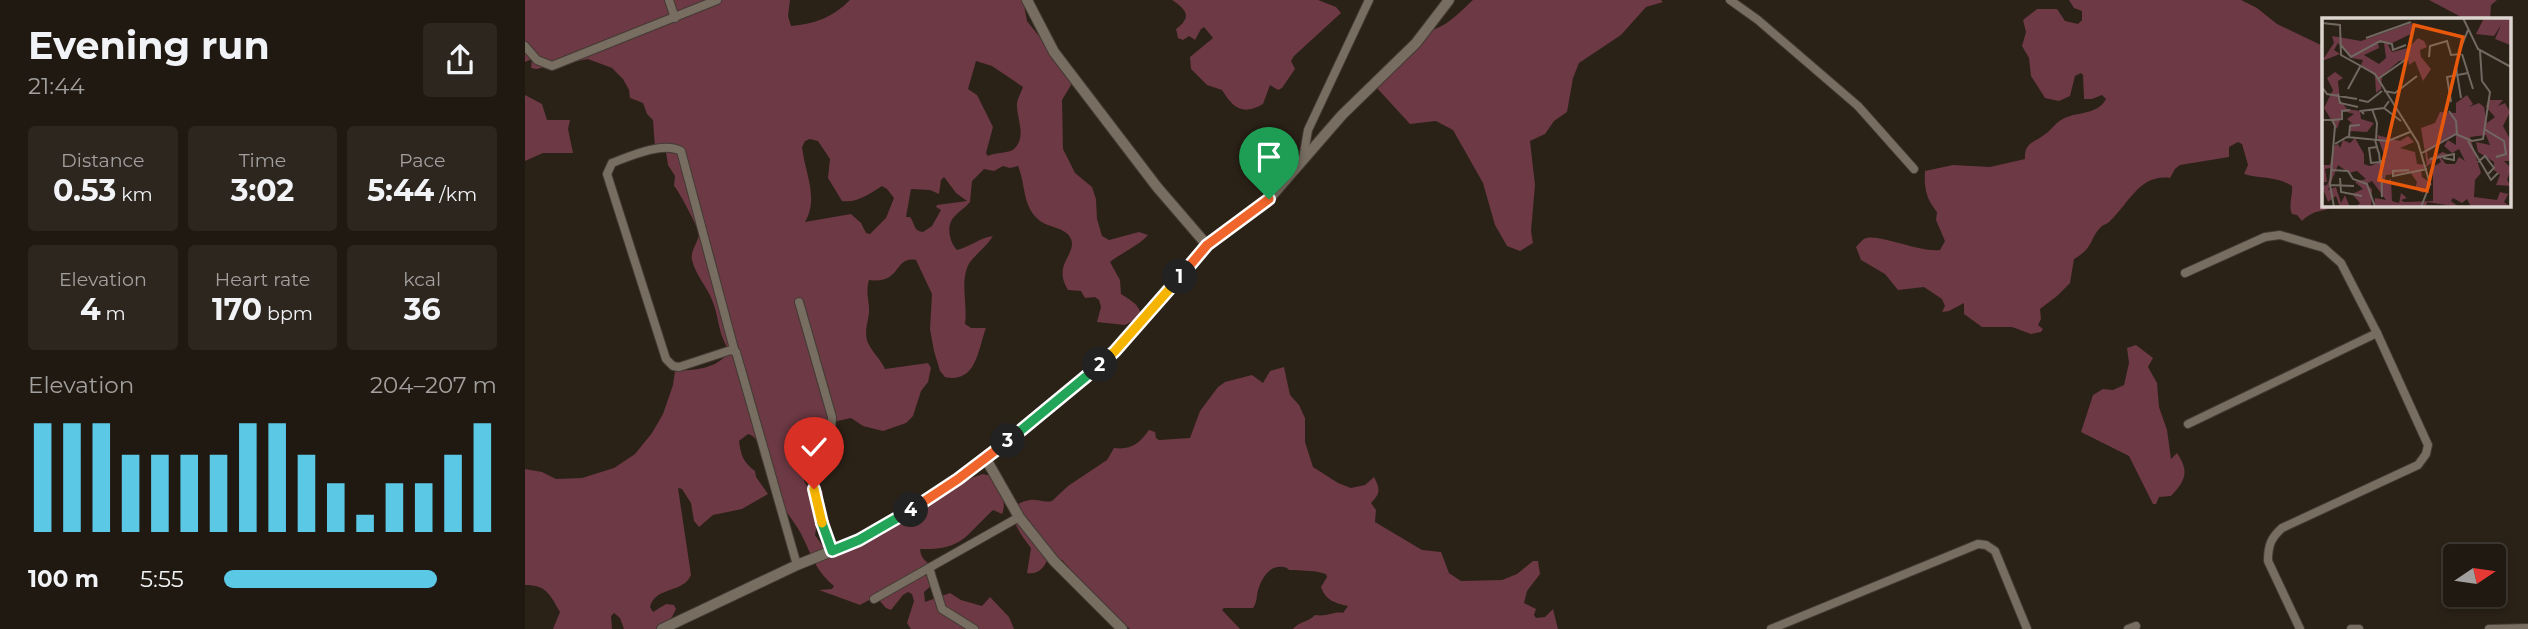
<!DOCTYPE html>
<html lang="en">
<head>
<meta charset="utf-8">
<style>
  :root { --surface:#201911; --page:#2d261f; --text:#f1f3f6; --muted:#a2a09f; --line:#3d3831; --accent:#5bc8e6 }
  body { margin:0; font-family:Montserrat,sans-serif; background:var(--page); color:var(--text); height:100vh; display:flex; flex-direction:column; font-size:26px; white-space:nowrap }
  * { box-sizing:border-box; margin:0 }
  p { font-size:23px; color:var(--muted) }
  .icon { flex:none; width:38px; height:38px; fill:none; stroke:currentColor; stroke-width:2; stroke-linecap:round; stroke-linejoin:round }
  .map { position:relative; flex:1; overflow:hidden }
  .sheet { display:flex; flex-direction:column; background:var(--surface); width:525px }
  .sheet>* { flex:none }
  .needle { width:46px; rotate:77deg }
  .buttons { position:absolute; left:1918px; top:544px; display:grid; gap:14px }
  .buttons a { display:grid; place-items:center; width:63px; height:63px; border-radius:7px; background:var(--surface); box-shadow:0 4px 10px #0003,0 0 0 2px var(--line); font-size:35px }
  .pin { position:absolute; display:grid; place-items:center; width:60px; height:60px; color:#fff; margin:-72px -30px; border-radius:50% 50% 50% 0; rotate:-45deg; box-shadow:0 0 7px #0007 }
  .pin .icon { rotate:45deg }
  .km { position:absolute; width:35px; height:35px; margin:-18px; border-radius:50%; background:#222; color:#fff; font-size:19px; line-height:35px; text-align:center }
  .round { display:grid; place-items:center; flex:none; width:74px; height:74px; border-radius:7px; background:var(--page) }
  .head { display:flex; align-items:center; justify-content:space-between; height:119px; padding:0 28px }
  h1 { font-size:38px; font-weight:700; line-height:52px }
  .metrics { display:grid; grid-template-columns:repeat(3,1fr); gap:10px; height:119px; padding:7px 28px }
  .metrics div { display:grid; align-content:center; border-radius:7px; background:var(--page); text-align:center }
  .metrics b { font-size:30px; font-weight:700 }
  .metrics small { font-size:19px; font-weight:400 }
  .metrics p { font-size:19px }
  .chart { height:196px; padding:14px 28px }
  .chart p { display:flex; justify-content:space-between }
  .chart svg { width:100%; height:126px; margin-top:7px; stroke:var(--accent); stroke-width:6 }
  ul { padding:0 28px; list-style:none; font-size:23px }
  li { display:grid; grid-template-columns:112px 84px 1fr; align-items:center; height:52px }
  li i { height:18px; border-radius:9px; background:var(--accent) }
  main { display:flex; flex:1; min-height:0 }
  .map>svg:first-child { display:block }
</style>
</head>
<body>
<main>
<section class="sheet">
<div class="head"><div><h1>Evening run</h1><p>21:44</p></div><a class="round"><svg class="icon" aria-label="share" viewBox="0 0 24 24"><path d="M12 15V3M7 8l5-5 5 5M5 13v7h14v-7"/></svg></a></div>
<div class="metrics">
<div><p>Distance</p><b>0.53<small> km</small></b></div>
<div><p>Time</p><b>3:02</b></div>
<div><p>Pace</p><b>5:44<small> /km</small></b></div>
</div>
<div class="metrics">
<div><p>Elevation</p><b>4<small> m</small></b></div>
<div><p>Heart rate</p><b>170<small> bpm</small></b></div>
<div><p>kcal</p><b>36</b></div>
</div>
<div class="chart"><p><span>Elevation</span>204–207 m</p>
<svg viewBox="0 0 160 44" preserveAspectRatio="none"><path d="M5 44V6M15 44V6M25 44V6M35 44V17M45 44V17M55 44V17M65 44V17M75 44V6M85 44V6M95 44V17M105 44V27M115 44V38M125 44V27M135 44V27M145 44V17M155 44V6"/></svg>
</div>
<ul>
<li><b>100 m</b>5:55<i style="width:78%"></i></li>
</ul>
</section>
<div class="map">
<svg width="2003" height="629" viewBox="0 0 2003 629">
  <rect width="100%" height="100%" fill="#2a2117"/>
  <!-- green -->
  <g fill="#6c3944" fill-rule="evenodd">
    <path d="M0,0H265L263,16L266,26C290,24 308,17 325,0H498L502,21L545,75L546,85L537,100L538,149L550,173L567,187L571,199L572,219L577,236L584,240L614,232L623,235C616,244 595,254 585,262L595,280L596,294C605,300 616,305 616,317L600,325L572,322L576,307L574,300L570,297L560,298L556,291L543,290C527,264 552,255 546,239C541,227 523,228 514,220C497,206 501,185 493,166L485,168L478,166L469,171L459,169L447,181L445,202C440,208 433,212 428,218C421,227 425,243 432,250C445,247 454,238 468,236C462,246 452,253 445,262C434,279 443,305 440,324L446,328H461C453,348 452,384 420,377L415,371L409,351L405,329L407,294L391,260C368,256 377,285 344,280C341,291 343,296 344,307C345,321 337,331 344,345C349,354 356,360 360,369L403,363L406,368L403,382L396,391L388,416L381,423L358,431L338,426L326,418L303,423L297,442L285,459L279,481L282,486L298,491L290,535L297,545L311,548L449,477L458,474L466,476C473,488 483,500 477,514L468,510C439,537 438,550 395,549C396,558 400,562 409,566L411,574L406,586L399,592L400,602L425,593L436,600L457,606L465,597L484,617L489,629H386L382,623L389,601L387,594L383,592L378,595L366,610L361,608L353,599H346L335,605L294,590L307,589L309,586C288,568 287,554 275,532C269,521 260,511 254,500C247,489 241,473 237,460C234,450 235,437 223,434L214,441C216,455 218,462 230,471L231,477L243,494L217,509L188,515L174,527L169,521L166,503L157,489L153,488L166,575C158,594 130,586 125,607L128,612L141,604L149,605L151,609L147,617L135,629H99L95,618L89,613L86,616L87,629H28L35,612C25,595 22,585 0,585V469L17,472L31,479L57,478L89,468L110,454L127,433L138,414L148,385L150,371C170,370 193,369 204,351C192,330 195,320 187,300C182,287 170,274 167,260C165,251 173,243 174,234C174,229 154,191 149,186L150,176L143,165L140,146L130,149L128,120L122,114L118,103L105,98L104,90L98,79L87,68L63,59L11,69L6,68L7,59L0,62ZM451,61L467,66L498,87C496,92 493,98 492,103C491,118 502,135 490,148C485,154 470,152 463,156L461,153L468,127L452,95L443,89ZM285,139L293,141L305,159L303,178L317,201C333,203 344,194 357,186L362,189L369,198L361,218L345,234L341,233L336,223L326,214L280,222C294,198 280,173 277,147L280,141ZM419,177L431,193L442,201L412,205L411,207L416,210L407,226L398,232C388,231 390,223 385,217H381L386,189L405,190L414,194L416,180Z"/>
    <path d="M647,0H793L811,7L816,13L769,56L766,61L770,69L757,88L753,90L745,85L738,104C718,116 708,108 697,90L682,85L666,69L665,57L688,38L679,27L676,29L670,40L664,36L658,40L653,38L651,29C667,17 662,10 647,0Z"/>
    <path d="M948,0H1136L1138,2L1121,7L1096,35L1054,63L1048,78L1042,112L1029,121L1020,134L1005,141L1010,185L1006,231L1008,243L995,251L982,246L970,225L958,183L928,130L911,121L885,124L851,87L883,52L893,33C921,29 928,18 948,0Z"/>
    <path d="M1544,0H1716L1732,8L1752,24L1798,46V205H1813C1798,213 1790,208 1777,221L1772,215L1767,214C1763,206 1768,195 1767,186C1752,176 1736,179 1719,174L1723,165L1717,144L1713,142L1704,147V157L1655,165L1650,169L1645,178C1615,174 1605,202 1586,220C1584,223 1580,224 1577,226C1564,238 1570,247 1549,259L1545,283L1532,296L1515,309L1516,319L1513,325L1518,329L1516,332L1506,334L1487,327H1457L1439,314V303L1424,311L1417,312L1420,306L1417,299L1399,287L1373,290L1360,274L1336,260L1331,247C1332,246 1337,240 1339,239C1351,232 1394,253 1415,250L1420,241L1411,220L1412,212C1401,199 1399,188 1400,171L1428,165L1465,167L1500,159C1499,143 1508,143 1519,135C1526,131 1529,124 1536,120C1550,111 1572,116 1581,99L1577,95L1567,99H1559L1558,75L1556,73L1550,76L1545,96L1534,101L1520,98L1506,76L1504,58L1497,46L1501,32L1498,20L1512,9H1532L1540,21L1553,24L1557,20V11L1549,8Z"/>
    <polygon points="1904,0 1972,0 1966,5 1965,19 1940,19"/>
    <polygon points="0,95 17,104 22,120 45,120 43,129 48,153 18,153 0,161"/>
    <path d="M1611,345L1628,358L1623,367L1632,383L1634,407L1642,430L1646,459L1652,453C1665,472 1660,481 1646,496L1634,497L1631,504H1628L1604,456L1556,432L1568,395L1578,389L1588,390L1599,385L1604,363L1602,348Z"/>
    <path d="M759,367L765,395L774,405L780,418V442L788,467L813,483L826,488L840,485L849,477C855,489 856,493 846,503L851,510L850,522L897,550L916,552L924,573L936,581L977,580L992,574L1008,561H1013L1015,574L1002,591L999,603L1011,609L1009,615L1011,618L1020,617L1028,609L1033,629H768C774,621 784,622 790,615C803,617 808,611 818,613L823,606C810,603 801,601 796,587L802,577L801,574C788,570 781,571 768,570C758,570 767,568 758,567C745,565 738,577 734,587C731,595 733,601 728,608H699L697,610L715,629H605L575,602L537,560L523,559C519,567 514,575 502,573L506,548C495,534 473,505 505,500C512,499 519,503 527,501L543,486L582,460L589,448C606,450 614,444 624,430L630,432L631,438L634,440L665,438L675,411L693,387L700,382L727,375L738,383L745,371Z"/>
  </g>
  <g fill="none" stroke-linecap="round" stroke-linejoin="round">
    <defs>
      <g id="minor">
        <polyline points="144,0 150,18"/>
        <polyline points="1205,0 1233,20 1333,106 1389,169"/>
        <polyline points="0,46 12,60 27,66 192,0"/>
        <polyline points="778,159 783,130 844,0"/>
        <path d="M1660,273L1740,237L1755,235L1799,248L1816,263L1852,333L1903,445L1901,454L1893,465L1757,528C1746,538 1743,545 1743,561L1775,629"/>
        <path d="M274,302L307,417C307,437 296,446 289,464C281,487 299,529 307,551"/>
        <path d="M209,349L156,151C139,141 105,156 87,163L82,174L141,359L148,366L154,367L206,350L211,352L272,565"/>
        <polyline points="1663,424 1852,333"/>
        <polyline points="404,568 417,609 449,629"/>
        <polyline points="349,599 494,517"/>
        <polyline points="1246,629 1453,544 1461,545 1470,551 1502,629"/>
        <polyline points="1603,629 1611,626"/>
        <polyline points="1826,629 1834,629"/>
        <polyline points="1964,629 2003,628"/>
      </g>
      <g id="tertiary">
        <polyline points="502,0 529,52 632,187 682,245"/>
        <polyline points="461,459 494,517 529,561 597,629"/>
        <polyline points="137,629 272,565 334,540 410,495 461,459 590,351 682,245 744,199 817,115 891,43 924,0"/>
      </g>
    </defs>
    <!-- minor casing -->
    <use href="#minor" stroke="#433b34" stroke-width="10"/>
    <!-- tertiary casing -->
    <use href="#tertiary" stroke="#433b34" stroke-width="12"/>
    <!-- minor -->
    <use href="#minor" stroke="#786d61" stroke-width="8"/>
    <!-- tertiary -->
    <use href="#tertiary" stroke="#786d61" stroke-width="10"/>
  </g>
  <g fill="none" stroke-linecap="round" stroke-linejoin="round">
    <defs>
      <polyline id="split-1" points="655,277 682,245 744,199"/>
      <polyline id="split-2" points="575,365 590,351 655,277"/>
      <polyline id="split-3" points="483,441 575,365"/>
      <polyline id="split-4" points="386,510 433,479 483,441"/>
      <polyline id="split-5" points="297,523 307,551 334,540 386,510"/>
      <polyline id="split-6" points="289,489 297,523"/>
    </defs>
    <!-- split-1 casing -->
    <use href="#split-1" stroke="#fff" stroke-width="14"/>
    <!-- split-2 casing -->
    <use href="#split-2" stroke="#fff" stroke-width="14"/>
    <!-- split-3 casing -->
    <use href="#split-3" stroke="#fff" stroke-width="14"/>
    <!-- split-4 casing -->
    <use href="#split-4" stroke="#fff" stroke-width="14"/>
    <!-- split-5 casing -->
    <use href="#split-5" stroke="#fff" stroke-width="14"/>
    <!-- split-6 casing -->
    <use href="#split-6" stroke="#fff" stroke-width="14"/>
    <!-- split-1 -->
    <use href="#split-1" stroke="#f0652b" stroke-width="9"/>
    <!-- split-2 -->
    <use href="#split-2" stroke="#f5b400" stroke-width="9"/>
    <!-- split-3 -->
    <use href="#split-3" stroke="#22a559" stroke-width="9"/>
    <!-- split-4 -->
    <use href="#split-4" stroke="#f0652b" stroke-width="9"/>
    <!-- split-5 -->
    <use href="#split-5" stroke="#22a559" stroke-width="9"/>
    <!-- split-6 -->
    <use href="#split-6" stroke="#f5b400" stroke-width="9"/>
  </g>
  <!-- overview -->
  <g transform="translate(1797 18)">
    <rect width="189" height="189" fill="#2a2117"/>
    <path d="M162,0H189L188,27L173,21L179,7L172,18L154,16ZM90,5L91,15L66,27L70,34L86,30L96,20L102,23L105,29L98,32L99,39L109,51L101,63L93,43L87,47L86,42L77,43L60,58L59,71L54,75L53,58L39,47L41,42L29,40L16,25L12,32L18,36L0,43L12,25L10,18L39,23ZM56,25H62L64,40L57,46L42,37L57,30ZM13,54L21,60L16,63L18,82L25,91L38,93L39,101L52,105L45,114L28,113V105L31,106L25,101L32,96L21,93L15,111L2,90L11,72L5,60ZM145,77L151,86L147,89L157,85L162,89L165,105L173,99L164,89L166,82H181L176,88L183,85L188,94L181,108L189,123V143H182L189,150L185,162L189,168L174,167L178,157L172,152V144L156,134L154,124L168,127L164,117L148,119L159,155L153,162L152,179L175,182L178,174L186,176L189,171L182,184L187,188L189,181V189H149L145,181L140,185L131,180L129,183L137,189L105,184L104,189H52L53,180L64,182L50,163L44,166L50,171L49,189H34L38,185L30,176L41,171L33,164L44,161L35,153L27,155L16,147L6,172L14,169L19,185L23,177L28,189H18L14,178L6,184L0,168L5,167L9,157L8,150L3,151L5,164H0V147H8L12,128L16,126L18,130L21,122L28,125L33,120L42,136V146L48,148L64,142L55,117L78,123L86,118L92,124L78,130L93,134L95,146L105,147L99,110L113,105L118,94L134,95V85ZM134,117V127L126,122L122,128L130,135L137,131L143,143L137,139L133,146H124L119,140L127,137L121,134L106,141L105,134ZM117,140L119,144L111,149V183L82,184L79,182L85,180L79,175L77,185L70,183L69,161L62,164L64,157L88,154L95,164L93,171L101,175L110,166L100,159L99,152Z" fill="#6c3944" fill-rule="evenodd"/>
    <path fill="none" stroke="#716961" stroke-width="2" d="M141,0L156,31L189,49M0,5L18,7L19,37L53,56L96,125L108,166L99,189M44,20L89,4M18,26L29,39L58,23L70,26L71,32L84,27M138,32L146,12M140,36L151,71M107,39L108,28L125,23L129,37L139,36M134,49L139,80M56,61L83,42M0,69L5,76L35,81M26,71L39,47M62,73L73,75L95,58M16,76L18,85L36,89M37,82L46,84L60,73M129,84L125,59L146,55M62,90L79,103M50,91L55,105L54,122M127,93L134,103L135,116M42,96L39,93L62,90L67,83M0,102H10L13,108L8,167L12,189M11,102L20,101V93L28,92M162,111L182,123L184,136L174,139M27,119L28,108L38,107M53,122L55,129L56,133L57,135L58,144L49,145L47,130L55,129M146,123L169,162L176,155M13,126L25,119L66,123L88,114M100,135L134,116L150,123L161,121L168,74L160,63L158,33M108,141L132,136V142L121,140M59,142L60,179M156,144L163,138L172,150L165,157M9,152L26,153L31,161L45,166L53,189M87,152L71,153V158L105,151M18,160L19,174L40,178M8,167L32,168"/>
    <path fill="#e8590c" fill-opacity="0.15" stroke="#e8590c" stroke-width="3.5" d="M92,7L141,19L105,173L57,162Z"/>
    <rect width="189" height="189" fill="none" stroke="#dcd5cf" stroke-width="3.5"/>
  </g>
</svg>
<div class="buttons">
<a><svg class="needle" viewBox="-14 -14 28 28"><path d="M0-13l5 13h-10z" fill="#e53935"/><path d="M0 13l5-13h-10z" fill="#a2a09f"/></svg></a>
</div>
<div class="pin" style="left:744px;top:199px;background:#1e9e55"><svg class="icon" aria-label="arrive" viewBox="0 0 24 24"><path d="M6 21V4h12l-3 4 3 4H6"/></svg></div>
<div class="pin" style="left:289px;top:489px;background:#d93025"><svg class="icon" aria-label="check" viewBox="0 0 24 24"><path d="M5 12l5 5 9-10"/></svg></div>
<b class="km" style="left:655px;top:277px">1</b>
<b class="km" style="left:575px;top:365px">2</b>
<b class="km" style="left:483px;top:441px">3</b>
<b class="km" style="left:386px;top:510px">4</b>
</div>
</main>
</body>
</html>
